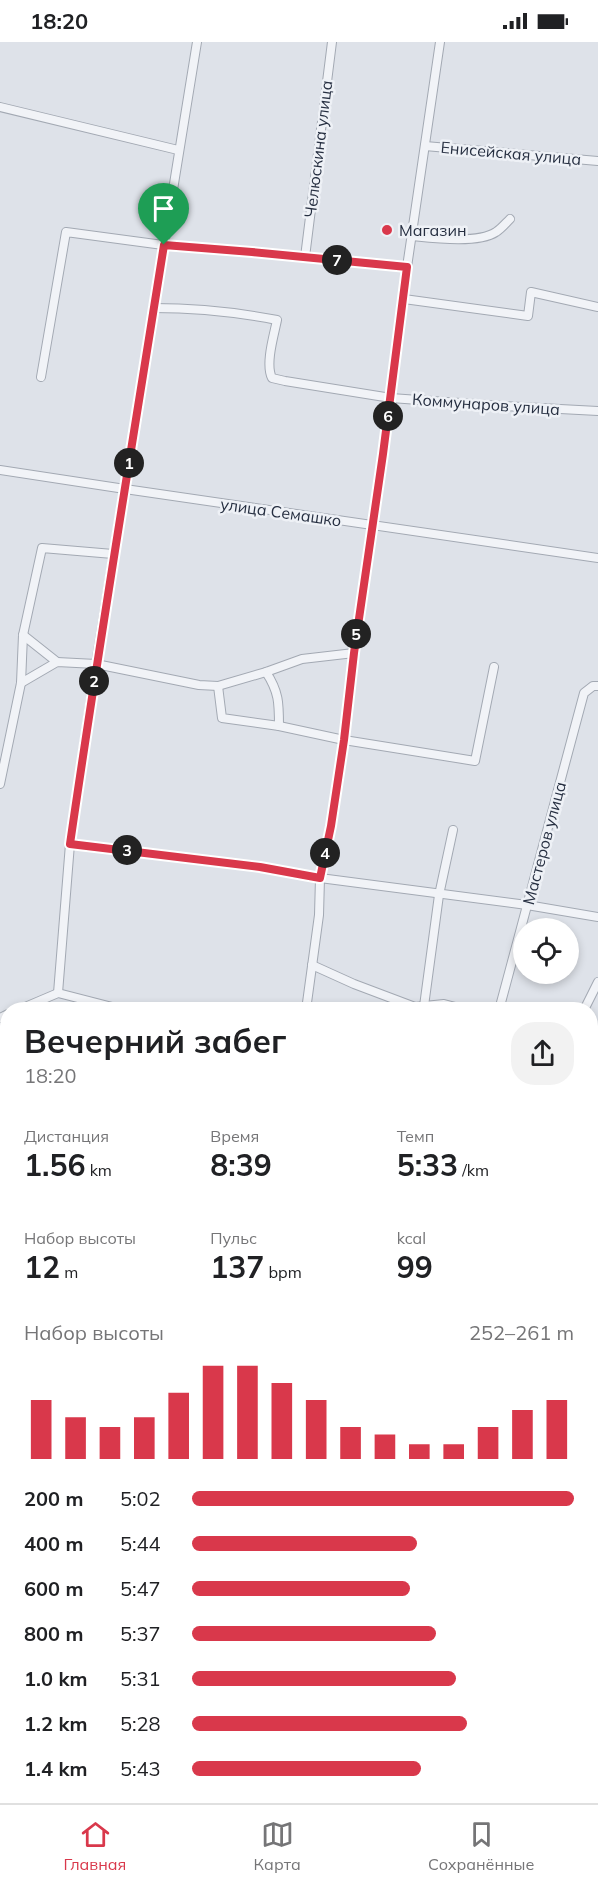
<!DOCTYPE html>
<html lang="ru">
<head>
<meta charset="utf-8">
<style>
  :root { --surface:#fff; --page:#f2f2f2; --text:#202124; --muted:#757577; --line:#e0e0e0; --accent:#d9384b }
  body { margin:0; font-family:Mulish,sans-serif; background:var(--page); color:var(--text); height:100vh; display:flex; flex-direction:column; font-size:22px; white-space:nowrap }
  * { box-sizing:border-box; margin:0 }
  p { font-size:20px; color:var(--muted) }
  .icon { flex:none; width:33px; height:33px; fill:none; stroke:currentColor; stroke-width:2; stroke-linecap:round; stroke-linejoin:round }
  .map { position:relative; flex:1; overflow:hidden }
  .details { position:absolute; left:0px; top:960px; width:598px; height:801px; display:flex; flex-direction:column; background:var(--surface); border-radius:24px 24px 0 0; box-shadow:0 3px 9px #0003 }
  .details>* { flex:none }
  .controls { position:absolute; left:513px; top:876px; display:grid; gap:12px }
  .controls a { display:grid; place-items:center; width:66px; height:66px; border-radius:50%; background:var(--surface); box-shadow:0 3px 9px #0003; font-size:30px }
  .pin { position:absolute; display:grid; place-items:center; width:51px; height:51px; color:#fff; margin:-62px -26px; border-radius:50% 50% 50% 0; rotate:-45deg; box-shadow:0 0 6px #0007 }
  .pin .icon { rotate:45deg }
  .km { position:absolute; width:30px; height:30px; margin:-15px; border-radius:50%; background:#222; color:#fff; font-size:16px; line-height:30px; text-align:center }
  .round { display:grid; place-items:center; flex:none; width:63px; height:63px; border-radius:24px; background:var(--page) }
  .overview { display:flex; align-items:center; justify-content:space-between; height:102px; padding:0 24px }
  h1 { font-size:33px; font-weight:700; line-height:45px }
  .metrics { display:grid; grid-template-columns:repeat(3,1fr); gap:9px; height:102px; padding:6px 24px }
  .metrics div { display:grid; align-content:center }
  .metrics b { font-size:30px; font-weight:700 }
  .metrics small { font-size:16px; font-weight:400 }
  .metrics p { font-size:16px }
  .chart { height:168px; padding:12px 24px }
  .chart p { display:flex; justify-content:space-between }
  .chart svg { width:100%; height:108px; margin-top:6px; stroke:var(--accent); stroke-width:6 }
  ul { padding:0 24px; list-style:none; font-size:20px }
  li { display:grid; grid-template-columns:96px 72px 1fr; align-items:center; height:45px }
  li i { height:15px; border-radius:8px; background:var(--accent) }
  .status { display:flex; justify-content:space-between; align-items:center; height:42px; padding:0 30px; background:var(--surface); direction:ltr }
  .status svg { height:16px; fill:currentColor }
  .tabs { display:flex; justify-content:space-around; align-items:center; height:84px; border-top:2px solid var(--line); background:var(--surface); font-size:16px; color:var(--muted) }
  .tabs a { display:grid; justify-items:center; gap:3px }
  .tabs .on { color:var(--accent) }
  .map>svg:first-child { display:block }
</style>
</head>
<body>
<div class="status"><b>18:20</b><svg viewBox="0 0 49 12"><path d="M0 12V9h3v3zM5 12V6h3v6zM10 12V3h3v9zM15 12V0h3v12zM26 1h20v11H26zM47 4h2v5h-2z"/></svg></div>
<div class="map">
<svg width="598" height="1761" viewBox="0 0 598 1761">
  <rect width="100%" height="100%" fill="#dee2e9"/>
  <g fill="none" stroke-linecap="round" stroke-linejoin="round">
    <defs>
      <g id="minor">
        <polyline points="0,65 178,108"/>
        <polyline points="425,104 598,119"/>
        <path d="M412,194C432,196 478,202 496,190C501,187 505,182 510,177"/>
        <polyline points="305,215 332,0"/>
        <polyline points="404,257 528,274 531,250 598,265"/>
        <path d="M153,266C196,266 236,270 277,278C274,293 265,322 272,336L285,339L391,356L502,364L598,369"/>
        <polyline points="41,335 66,190 163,203 252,210 407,225"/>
        <polyline points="0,428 125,447 598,516"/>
        <polyline points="23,593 57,620"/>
        <path d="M266,630C279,650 279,661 279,684"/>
        <polyline points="21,641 57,620 96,622 199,643 218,644 266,630 302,617 354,611"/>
        <polyline points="218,644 222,676 279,684 344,698 475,719 494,625"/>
        <polyline points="0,742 21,641 23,593 42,506 113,512"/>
        <polyline points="70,802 260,825 320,836 527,863 598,875"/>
        <polyline points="312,923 354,942 415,965 444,962 467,968"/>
        <polyline points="58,951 70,802 96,622 197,0"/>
        <polyline points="424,964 439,853 453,788"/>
        <polyline points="18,968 58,951 124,968"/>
        <polyline points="306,968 319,873 320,836 331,784 344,698 354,611 383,412 407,225 440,0"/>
        <polyline points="499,968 584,651 593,644 598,644"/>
        <polyline points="584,968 598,940"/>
        <polyline points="0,976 8,972"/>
        <polyline points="0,1041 8,1042"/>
        <polyline points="591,1109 598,1110"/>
        <polyline points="0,1145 8,1146"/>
        <polyline points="0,1424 8,1425"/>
        <polyline points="591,1449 598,1459"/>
        <polyline points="591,1495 598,1493"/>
        <polyline points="591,1522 598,1526"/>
        <polyline points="591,1536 598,1529"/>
        <polyline points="591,1575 598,1583"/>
        <polyline points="16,1761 17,1754"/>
        <polyline points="82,1761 83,1754"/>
        <polyline points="161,1761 163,1754"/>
        <polyline points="232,1761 233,1754"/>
        <polyline points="311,1761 312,1754"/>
      </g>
    </defs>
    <!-- minor casing -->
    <use href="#minor" stroke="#a3a9b3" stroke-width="10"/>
    <!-- minor -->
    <use href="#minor" stroke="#f1f3f7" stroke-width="8"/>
    <!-- rail -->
    <g stroke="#768094" stroke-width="2" stroke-dasharray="3 6" stroke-linecap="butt">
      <polyline points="591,1008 598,988"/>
      <polyline points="445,1754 446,1761"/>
    </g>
  </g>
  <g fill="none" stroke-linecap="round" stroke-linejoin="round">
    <defs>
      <path id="route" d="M164,203L252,210L407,225L383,412L354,611L344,698L331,784L320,836L260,825L70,802C99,602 132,403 164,203Z"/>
    </defs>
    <!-- route casing -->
    <use href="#route" stroke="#fff" stroke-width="12"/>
    <!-- route -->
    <use href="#route" stroke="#d9384b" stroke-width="8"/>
  </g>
  <!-- markers -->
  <circle fill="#d9384b" stroke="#eef1f6" stroke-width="2" cx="387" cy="188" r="6"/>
  <g text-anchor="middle" stroke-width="5" stroke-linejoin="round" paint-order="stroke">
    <!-- street labels -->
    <g font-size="16" fill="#262f41" stroke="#eef1f6">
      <text transform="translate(318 107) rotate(-83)" y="6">Челюскина улица</text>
      <text transform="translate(511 111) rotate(5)" y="6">Енисейская улица</text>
      <text transform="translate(486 362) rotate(4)" y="6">Коммунаров улица</text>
      <text transform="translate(281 470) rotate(8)" y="6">улица Семашко</text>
      <text transform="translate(544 801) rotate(-75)" y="6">Мастеров улица</text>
    </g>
    <!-- poi labels -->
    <g font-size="16" fill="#262f41" stroke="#eef1f6" text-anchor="start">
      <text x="399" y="194">Магазин</text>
    </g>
  </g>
</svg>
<div class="controls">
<a><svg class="icon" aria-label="locate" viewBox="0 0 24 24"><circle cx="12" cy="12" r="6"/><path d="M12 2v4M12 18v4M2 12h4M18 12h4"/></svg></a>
</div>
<div class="pin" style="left:164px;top:203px;background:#1e9e55"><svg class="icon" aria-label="arrive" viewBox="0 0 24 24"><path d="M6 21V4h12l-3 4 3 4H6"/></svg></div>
<b class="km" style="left:129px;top:421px">1</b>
<b class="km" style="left:94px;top:639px">2</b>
<b class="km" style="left:127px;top:808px">3</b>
<b class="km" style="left:325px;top:811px">4</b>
<b class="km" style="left:356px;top:592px">5</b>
<b class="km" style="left:388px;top:374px">6</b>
<b class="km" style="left:337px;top:218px">7</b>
<section class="details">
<div class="overview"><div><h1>Вечерний забег</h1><p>18:20</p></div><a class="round"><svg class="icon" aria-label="share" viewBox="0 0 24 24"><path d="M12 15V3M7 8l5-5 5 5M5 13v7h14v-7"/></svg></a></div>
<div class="metrics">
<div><p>Дистанция</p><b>1.56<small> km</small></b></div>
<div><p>Время</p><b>8:39</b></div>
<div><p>Темп</p><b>5:33<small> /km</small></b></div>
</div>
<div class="metrics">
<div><p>Набор высоты</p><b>12<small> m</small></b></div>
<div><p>Пульс</p><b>137<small> bpm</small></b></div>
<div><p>kcal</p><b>99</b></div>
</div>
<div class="chart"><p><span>Набор высоты</span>252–261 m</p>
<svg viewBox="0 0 160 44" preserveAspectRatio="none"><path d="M5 44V20M15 44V27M25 44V31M35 44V27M45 44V17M55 44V6M65 44V6M75 44V13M85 44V20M95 44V31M105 44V34M115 44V38M125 44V38M135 44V31M145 44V24M155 44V20"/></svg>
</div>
<ul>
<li><b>200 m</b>5:02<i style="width:100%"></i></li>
<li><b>400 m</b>5:44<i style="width:59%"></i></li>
<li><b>600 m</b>5:47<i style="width:57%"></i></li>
<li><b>800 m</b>5:37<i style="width:64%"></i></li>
<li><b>1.0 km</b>5:31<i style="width:69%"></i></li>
<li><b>1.2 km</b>5:28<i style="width:72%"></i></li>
<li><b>1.4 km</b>5:43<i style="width:60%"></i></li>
</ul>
</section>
</div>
<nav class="tabs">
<a class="on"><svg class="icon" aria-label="home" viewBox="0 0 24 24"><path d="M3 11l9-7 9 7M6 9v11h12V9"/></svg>Главная</a>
<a><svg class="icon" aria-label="map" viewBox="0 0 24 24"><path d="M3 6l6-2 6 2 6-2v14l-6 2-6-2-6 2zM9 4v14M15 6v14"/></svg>Карта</a>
<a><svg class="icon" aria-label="saved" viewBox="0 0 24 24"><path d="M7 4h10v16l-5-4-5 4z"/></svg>Сохранённые</a>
</nav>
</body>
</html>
